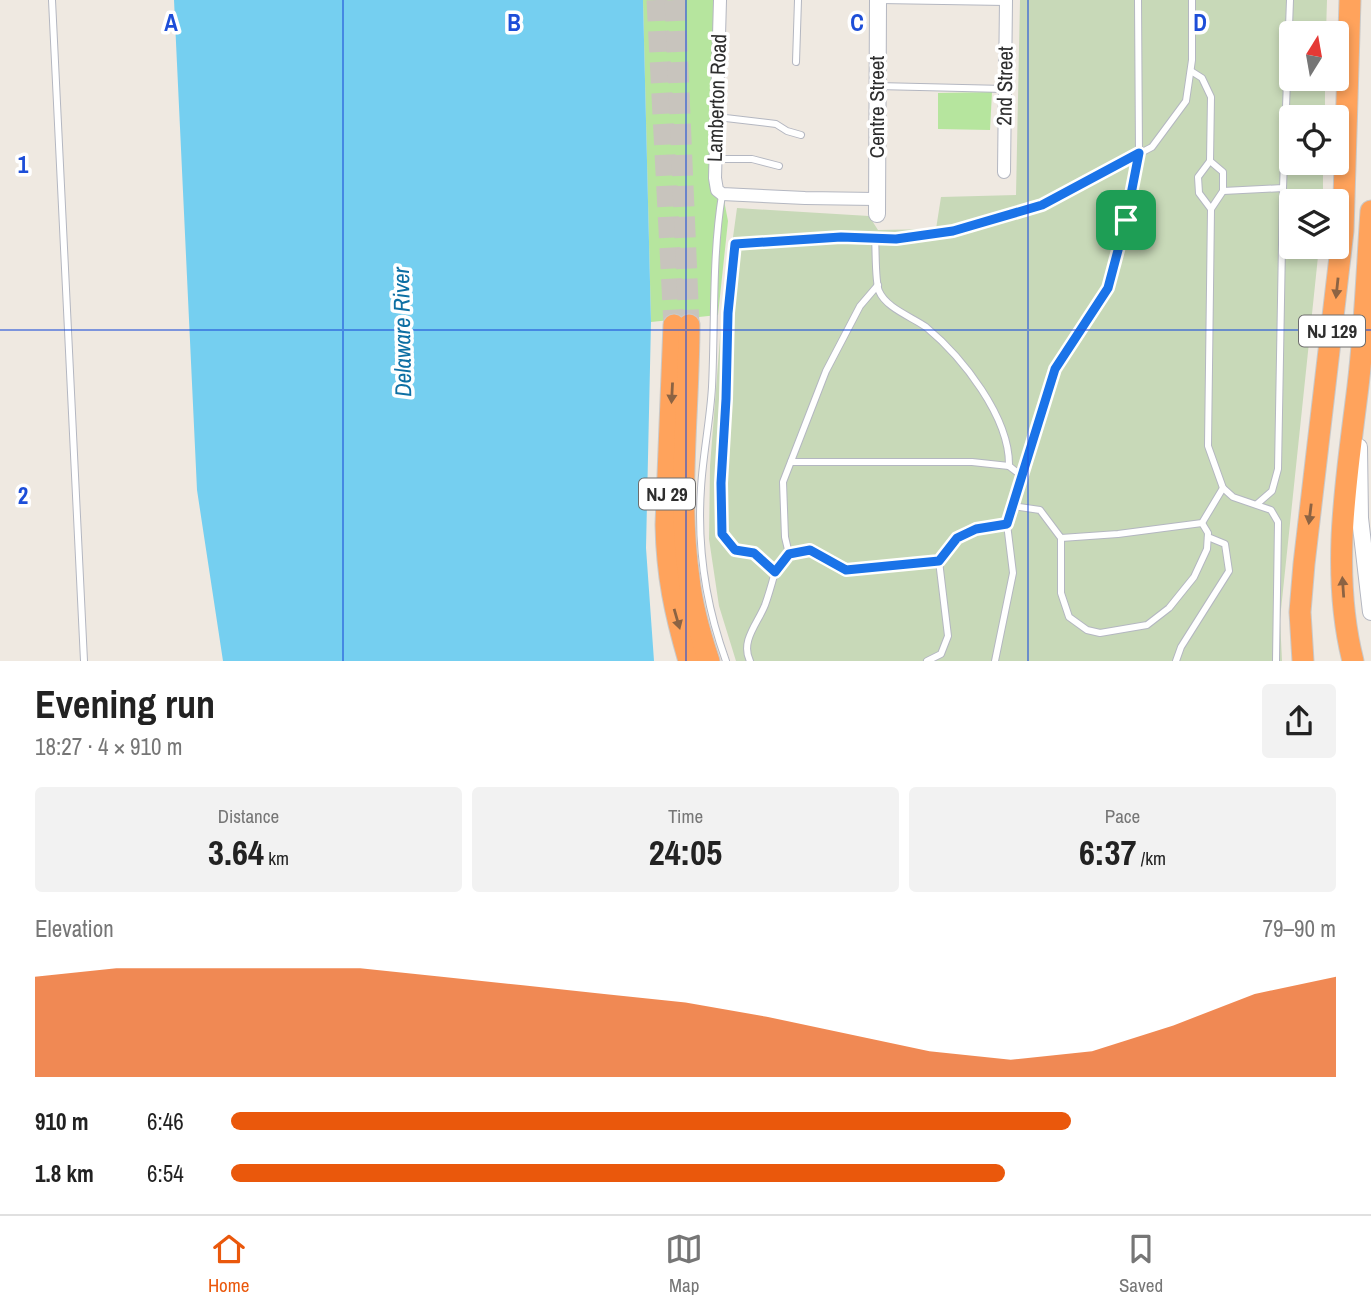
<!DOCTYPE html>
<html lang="en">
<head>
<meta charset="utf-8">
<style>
  :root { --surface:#fff; --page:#f2f2f2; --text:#222; --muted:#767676; --line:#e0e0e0; --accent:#ea580c }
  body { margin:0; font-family:"Archivo Narrow",sans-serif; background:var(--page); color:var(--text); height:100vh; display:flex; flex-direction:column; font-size:26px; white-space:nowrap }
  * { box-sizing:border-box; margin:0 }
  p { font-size:23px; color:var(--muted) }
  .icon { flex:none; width:38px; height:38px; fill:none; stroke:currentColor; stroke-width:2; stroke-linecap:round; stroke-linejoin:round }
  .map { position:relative; height:661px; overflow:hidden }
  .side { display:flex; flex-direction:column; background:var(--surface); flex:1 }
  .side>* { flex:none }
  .needle { width:46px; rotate:11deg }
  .controls { position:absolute; left:1279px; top:21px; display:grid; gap:14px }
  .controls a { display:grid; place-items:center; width:70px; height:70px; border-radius:7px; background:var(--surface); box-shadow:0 4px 10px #0003; font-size:35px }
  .pin { position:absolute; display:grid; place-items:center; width:60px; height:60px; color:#fff; margin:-30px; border-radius:14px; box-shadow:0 4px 10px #0006 }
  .round { display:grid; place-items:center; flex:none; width:74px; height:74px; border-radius:7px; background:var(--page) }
  .head { display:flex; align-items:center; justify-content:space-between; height:119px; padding:0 35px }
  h1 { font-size:38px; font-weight:700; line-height:52px }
  .metrics { display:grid; grid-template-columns:repeat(3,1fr); gap:10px; height:119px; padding:7px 35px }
  .metrics div { display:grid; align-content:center; border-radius:7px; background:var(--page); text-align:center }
  .metrics b { font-size:35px; font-weight:700 }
  .metrics small { font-size:19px; font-weight:400 }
  .metrics p { font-size:19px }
  .chart { height:196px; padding:14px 35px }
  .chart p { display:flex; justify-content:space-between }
  .chart svg { width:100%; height:126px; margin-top:7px; fill:var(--accent); opacity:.7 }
  ul { padding:0 35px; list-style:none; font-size:23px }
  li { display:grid; grid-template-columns:112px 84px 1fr; align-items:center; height:52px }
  li i { height:18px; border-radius:9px; background:var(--accent) }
  .menu { display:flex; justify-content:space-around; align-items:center; height:98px; border-top:2px solid var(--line); background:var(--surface); font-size:19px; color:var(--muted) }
  .menu a { display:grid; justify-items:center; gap:4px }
  .menu .selected { color:var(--accent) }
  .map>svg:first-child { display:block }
</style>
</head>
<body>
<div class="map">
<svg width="1371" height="661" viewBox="0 0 1371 661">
  <rect width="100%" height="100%" fill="#efe9e1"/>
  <!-- green -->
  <g fill="#b6e59e">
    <polygon points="643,0 720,0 716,159 728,221 718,315 651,322"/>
    <polygon points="992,92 990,130 938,129 938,93"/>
  </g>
  <!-- cemetery -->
  <polygon fill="#c8d9b8" points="1020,0 1327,0 1326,33 1292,33 1292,79 1325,79 1325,117 1292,117 1292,163 1323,163 1323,201 1292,201 1292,247 1319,247 1280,619 1282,661 736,661 719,606 709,539 710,466 721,325 737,208 869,216 878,230 936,229 941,197 1016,195"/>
  <!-- water -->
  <polygon fill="#75cff0" points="174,0 643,0 651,322 646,548 654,661 223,661 197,490"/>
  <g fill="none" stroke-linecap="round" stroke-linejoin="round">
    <!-- highway-tunnel -->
    <g stroke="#c8c4bd" stroke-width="21" stroke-dasharray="21 10" stroke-linecap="butt">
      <polyline points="657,0 674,325"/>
      <polyline points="675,0 689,325"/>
    </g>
    <defs>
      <g id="lane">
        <polyline points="52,0 84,661"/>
        <polyline points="880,0 1006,2"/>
        <polyline points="796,62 798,0"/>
        <polyline points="1191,71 1202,78 1211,97 1210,161 1198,177 1199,193 1211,209 1208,446 1223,488 1233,497 1271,510 1278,522 1276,661"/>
        <polyline points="877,86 1005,89"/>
        <polyline points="717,117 776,124 787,131 801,135"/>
        <polyline points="716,159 752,159 779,166"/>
        <polyline points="1210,161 1223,172 1223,191 1211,209"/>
        <polyline points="1223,191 1283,188 1290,0"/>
        <path d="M722,195C712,256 715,324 712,387C710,421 703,454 701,488C697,547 706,606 726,661"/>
        <path d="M875,238C876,250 875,282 879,291C886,308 912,317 926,327C962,357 1010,417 1009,466L1022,476"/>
        <polyline points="791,462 972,462 1009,466"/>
        <polyline points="1257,504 1272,491 1278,469 1283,188"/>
        <polyline points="1012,506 1040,510 1061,538 1118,534 1202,523 1223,488"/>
        <polyline points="1061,538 1061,593 1069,617 1087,630 1100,633 1147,625 1169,608 1194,577 1207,549 1208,533 1202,523"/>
        <polyline points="789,554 785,537 783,482 826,371 860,306 878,285"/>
        <polyline points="939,561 846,570 810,550 789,554 775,572 754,553 735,550 721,534 721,483 726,399 728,313 735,244 841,237 896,238 953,231 1042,205 1152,147 1186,101 1192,60 1192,0"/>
        <path d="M750,661C740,641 758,623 765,605C769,594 772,583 775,572"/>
        <polyline points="927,661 941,654 948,636 939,561 957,538 976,529 1007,524"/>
        <polyline points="995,661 1013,573 1007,524 1055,369 1108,288 1126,220 1139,153 1138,0"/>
        <polyline points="1176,661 1181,647 1229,571 1225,544 1208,537"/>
      </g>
      <g id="street">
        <polyline points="720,0 715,178 717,190 722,194 805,198 876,199"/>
        <polyline points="1004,172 1006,0"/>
      </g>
      <g id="secondary">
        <polyline points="877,214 878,0"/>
        <polyline points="1359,447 1360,518 1371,612"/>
      </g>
      <g id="highway">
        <path d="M674,325L666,525C667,576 675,613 689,661"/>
        <path d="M689,325C689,408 677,495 689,578C692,606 700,634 709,661"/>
        <polyline points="1303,661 1300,612 1304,564 1343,231 1350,0"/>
        <path d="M1353,661C1330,570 1347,477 1358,386C1365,328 1367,269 1371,211"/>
      </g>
    </defs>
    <!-- lane casing -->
    <use href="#lane" stroke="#b4b7c1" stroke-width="8"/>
    <!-- street casing -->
    <use href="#street" stroke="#b4b7c1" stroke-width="14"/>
    <!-- secondary casing -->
    <use href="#secondary" stroke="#b4b7c1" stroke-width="18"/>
    <!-- highway casing -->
    <use href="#highway" stroke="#c9c9c9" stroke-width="23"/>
    <!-- lane -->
    <use href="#lane" stroke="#fff" stroke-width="6"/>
    <!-- street -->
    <use href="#street" stroke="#fff" stroke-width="12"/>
    <!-- secondary -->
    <use href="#secondary" stroke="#fff" stroke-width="16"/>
    <!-- highway -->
    <use href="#highway" stroke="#ffa35c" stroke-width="21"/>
  </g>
  <!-- one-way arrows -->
  <defs><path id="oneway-solid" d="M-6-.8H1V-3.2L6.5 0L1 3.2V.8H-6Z" transform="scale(1.75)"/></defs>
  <g fill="#8c6343">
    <use href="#oneway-solid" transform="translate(1337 288) rotate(96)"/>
    <use href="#oneway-solid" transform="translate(672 393) rotate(93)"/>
    <use href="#oneway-solid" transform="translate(1310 514) rotate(97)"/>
    <use href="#oneway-solid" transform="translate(1343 587) rotate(-94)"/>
    <use href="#oneway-solid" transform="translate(677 619) rotate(74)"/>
  </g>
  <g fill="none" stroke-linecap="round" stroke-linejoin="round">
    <defs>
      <polygon id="route" points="1139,153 1126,220 1108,288 1055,369 1007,524 976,529 957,538 939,561 846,570 810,550 789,554 775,572 754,553 735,550 722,534 721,483 726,399 728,313 735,244 841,237 896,239 953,231 1042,205"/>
    </defs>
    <!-- route casing -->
    <use href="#route" stroke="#fff" stroke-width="14"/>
    <!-- route -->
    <use href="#route" stroke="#1a73e8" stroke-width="9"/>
  </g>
  <!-- grid -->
  <path fill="none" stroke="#1d4ed8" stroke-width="2" stroke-opacity="0.55" d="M343,0V661M686,0V661M1028,0V661M0,330H1371"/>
  <g text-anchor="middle" stroke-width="7" stroke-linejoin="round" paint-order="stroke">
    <!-- shield labels -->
    <g fill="#fff" stroke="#6d6d6d" stroke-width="2">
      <rect x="1299" y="315.5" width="66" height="31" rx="5"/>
      <rect x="639" y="478.5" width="56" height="31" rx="5"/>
    </g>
    <g font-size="19" font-weight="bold" fill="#2e2e2e">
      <text x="1332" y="338">NJ 129</text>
      <text x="667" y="501">NJ 29</text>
    </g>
    <!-- street labels -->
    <g font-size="21" fill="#2e2e2e" stroke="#fff">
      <text transform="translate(1005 86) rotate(-89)" y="7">2nd Street</text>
      <text transform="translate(717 98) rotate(-88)" y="7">Lamberton Road</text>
      <text transform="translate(877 107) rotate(-90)" y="7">Centre Street</text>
    </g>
    <!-- water labels -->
    <g font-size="23" font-style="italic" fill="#0d6fa3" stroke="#fff">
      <text transform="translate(402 332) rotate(-91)" y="8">Delaware River</text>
    </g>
  </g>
  <g font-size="23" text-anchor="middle" font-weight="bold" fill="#1d4ed8" stroke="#fff" stroke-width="7" stroke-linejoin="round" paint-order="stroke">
    <text x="171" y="31">A</text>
    <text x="514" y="31">B</text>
    <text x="857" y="31">C</text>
    <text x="1200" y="31">D</text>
    <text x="23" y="173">1</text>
    <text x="23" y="504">2</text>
  </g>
</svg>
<div class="controls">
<a><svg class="needle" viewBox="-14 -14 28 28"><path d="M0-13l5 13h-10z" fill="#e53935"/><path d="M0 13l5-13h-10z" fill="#767676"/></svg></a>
<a><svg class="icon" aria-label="locate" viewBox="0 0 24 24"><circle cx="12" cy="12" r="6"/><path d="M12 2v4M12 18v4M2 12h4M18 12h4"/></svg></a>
<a><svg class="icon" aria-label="layers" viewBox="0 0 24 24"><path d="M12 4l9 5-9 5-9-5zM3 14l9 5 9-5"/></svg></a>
</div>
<div class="pin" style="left:1126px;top:220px;background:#1e9e55"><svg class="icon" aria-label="arrive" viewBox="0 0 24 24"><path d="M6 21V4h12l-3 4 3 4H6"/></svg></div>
</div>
<section class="side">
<div class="head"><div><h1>Evening run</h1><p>18:27 · 4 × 910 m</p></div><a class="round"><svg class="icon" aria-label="share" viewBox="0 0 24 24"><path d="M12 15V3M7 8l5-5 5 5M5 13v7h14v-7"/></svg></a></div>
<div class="metrics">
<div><p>Distance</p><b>3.64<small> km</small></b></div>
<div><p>Time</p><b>24:05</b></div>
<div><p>Pace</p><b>6:37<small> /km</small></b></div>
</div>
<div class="chart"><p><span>Elevation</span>79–90 m</p>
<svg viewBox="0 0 160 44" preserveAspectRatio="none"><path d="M0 44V9L10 6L20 6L30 6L40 6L50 9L60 12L70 15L80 18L90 23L100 29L110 35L120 38L130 35L140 26L150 15L160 9V44z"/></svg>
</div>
<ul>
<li><b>910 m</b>6:46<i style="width:76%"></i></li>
<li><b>1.8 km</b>6:54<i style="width:70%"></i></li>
</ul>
</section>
<nav class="menu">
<a class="selected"><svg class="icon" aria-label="home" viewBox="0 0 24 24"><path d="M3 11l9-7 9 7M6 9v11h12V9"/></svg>Home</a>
<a><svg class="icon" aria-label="map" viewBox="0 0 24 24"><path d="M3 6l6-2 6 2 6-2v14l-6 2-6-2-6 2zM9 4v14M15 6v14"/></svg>Map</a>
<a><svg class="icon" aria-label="saved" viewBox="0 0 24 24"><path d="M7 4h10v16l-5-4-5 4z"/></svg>Saved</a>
</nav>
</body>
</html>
